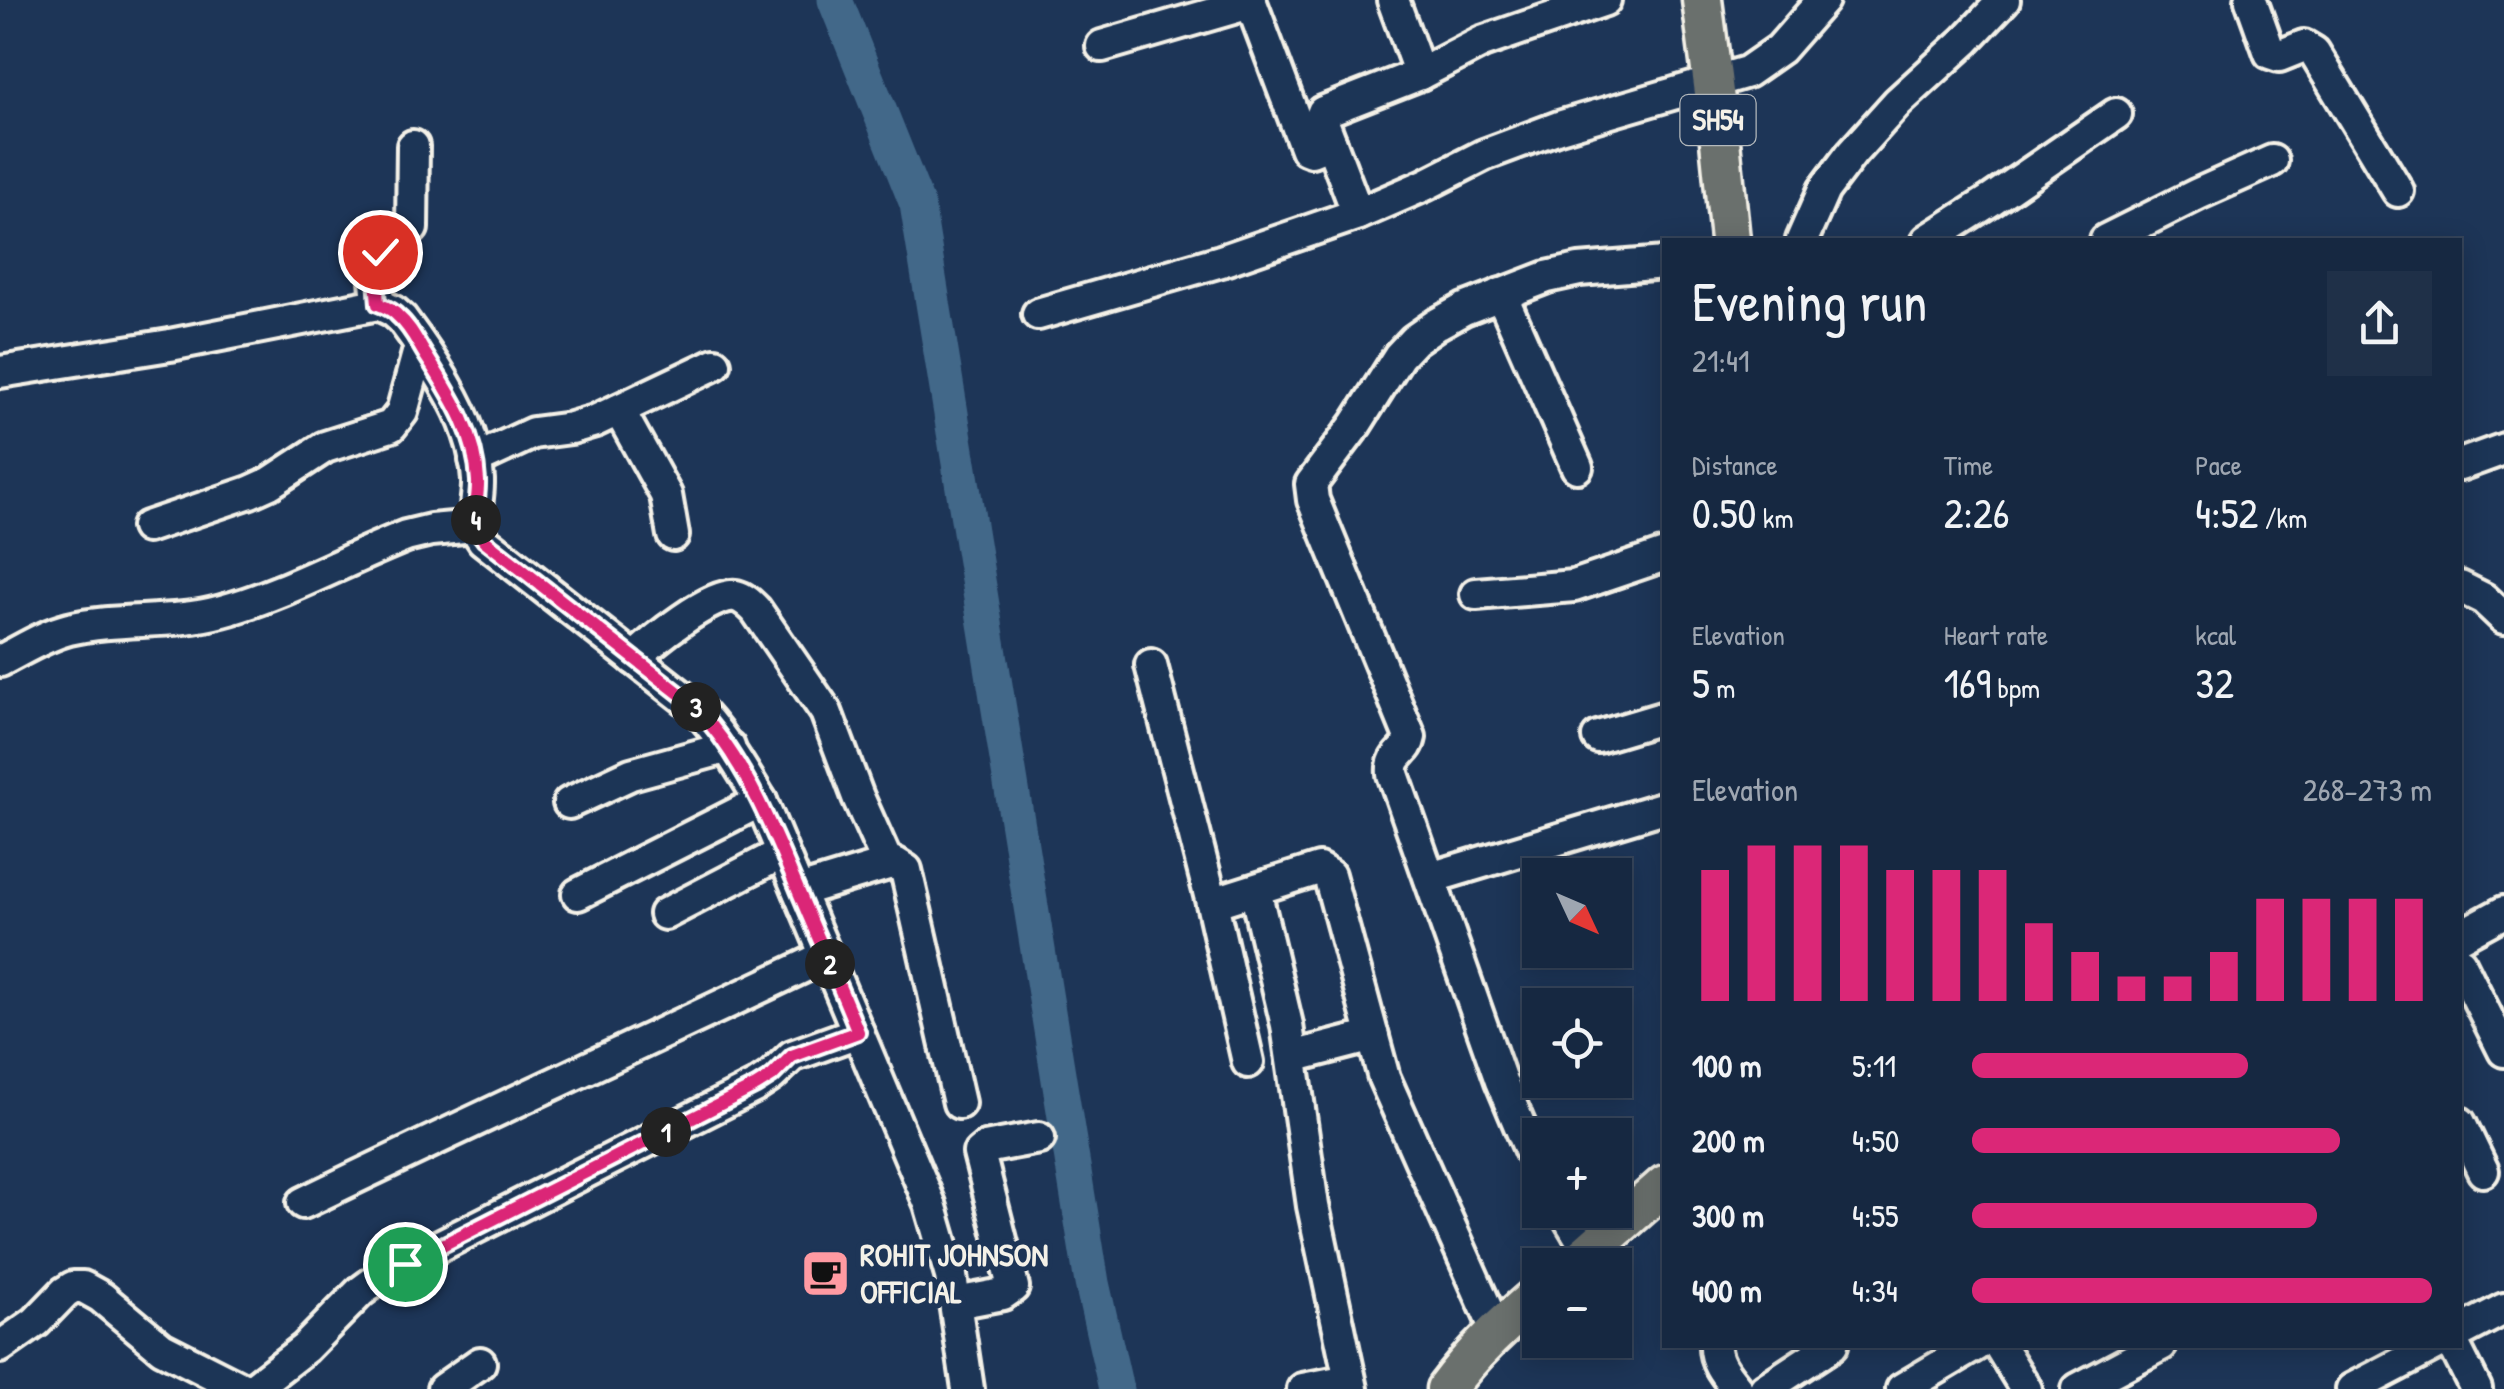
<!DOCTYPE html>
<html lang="en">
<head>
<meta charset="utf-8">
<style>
  :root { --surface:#162841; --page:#1f3048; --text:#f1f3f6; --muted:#9ea6b1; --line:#35445a; --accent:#db2777 }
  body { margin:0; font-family:"Patrick Hand",sans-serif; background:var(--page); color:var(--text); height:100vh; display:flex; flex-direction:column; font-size:38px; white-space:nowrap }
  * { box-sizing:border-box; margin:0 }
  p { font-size:32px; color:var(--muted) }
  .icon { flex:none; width:55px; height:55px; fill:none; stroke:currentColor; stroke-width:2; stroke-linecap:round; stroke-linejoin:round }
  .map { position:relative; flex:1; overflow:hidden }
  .side { position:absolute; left:1662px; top:238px; width:800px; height:1110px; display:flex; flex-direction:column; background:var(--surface); border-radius:0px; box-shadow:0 5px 25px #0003,0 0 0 2px var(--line) }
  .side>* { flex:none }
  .needle { width:65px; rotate:134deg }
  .fabs { position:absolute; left:1522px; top:858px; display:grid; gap:20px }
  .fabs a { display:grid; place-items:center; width:110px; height:110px; border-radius:0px; background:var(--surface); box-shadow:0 5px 25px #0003,0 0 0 2px var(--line); font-size:50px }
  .pin { position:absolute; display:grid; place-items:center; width:85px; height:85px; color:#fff; margin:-42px; border:5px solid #fff; border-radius:50%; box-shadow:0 2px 10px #0007 }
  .km { position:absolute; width:50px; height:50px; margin:-25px; border-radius:50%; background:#222; color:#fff; font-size:28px; line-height:50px; text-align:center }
  .round { display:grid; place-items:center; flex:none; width:105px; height:105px; border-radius:0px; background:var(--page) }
  .overview { display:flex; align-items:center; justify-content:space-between; height:170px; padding:0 30px }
  h1 { font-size:55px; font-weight:600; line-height:75px }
  .figures { display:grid; grid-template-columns:repeat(3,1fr); gap:15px; height:170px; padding:10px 30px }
  .figures div { display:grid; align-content:center }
  .figures b { font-size:42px; font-weight:600 }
  .figures small { font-size:28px; font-weight:400 }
  .figures p { font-size:28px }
  .chart { height:280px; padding:20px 30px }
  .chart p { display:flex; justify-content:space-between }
  .chart svg { width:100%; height:180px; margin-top:10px; stroke:var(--accent); stroke-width:6 }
  ul { padding:0 30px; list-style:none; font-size:32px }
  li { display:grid; grid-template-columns:160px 120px 1fr; align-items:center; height:75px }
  li i { height:25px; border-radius:12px; background:var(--accent) }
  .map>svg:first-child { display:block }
</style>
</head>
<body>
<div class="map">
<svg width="2504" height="1389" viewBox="0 0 2504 1389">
  <rect width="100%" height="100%" fill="#1d3557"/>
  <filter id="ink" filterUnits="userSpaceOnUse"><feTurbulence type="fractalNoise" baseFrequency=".01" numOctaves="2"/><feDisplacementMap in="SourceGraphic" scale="20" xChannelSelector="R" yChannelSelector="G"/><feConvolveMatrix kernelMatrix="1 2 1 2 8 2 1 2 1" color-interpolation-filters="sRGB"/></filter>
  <g filter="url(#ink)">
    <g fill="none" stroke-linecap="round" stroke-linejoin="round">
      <!-- river -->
      <polyline stroke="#426889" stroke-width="35" points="835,0 917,204 1092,1283 1116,1389"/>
      <defs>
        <g id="minor">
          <polyline points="1250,0 1306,149 1311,151 1331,143"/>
          <polyline points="1393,0 1420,74"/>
          <polyline points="2251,0 2270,53 2279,56 2304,46 2314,52 2398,191"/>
          <polyline points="1102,46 1250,3"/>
          <polyline points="1358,214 1321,117 1323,112 1420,74 1482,42 1605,0"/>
          <polyline points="1802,240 1824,190 1852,153 1898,102 1965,41 2004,0"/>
          <polyline points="1928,240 1991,200 2116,114"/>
          <polyline points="2106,240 2198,194 2272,161"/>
          <polyline points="1501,294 1577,467"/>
          <polyline points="378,304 375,266 377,255 404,237 412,228 413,146"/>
          <polyline points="1038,314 1221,261 1358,214 1425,185 1484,155 1559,127 1747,72 1780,49 1823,0"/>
          <path d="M0,372L170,345L378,304L393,311L402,319C425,350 457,397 469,434C474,448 477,465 478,480C479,501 469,522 483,540L693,705C722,734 740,767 761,801L930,1204L951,1276L968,1389"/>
          <polyline points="619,410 666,495 673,535"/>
          <polyline points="475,460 533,433 571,428 595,421 715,364"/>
          <polyline points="2460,465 2504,449"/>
          <polyline points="147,527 250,492 270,483 325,447 391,426 402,412 420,346"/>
          <polyline points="2460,587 2484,599 2504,618"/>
          <polyline points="1476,594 1574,586 1665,555"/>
          <path d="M634,659C651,642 712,592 736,596C744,598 750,604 756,610L826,712L858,797L888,864"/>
          <path d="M0,661C22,650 45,635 69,629C119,617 172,625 222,611C285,594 345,560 406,536L431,530L475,526"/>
          <polyline points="1151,665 1212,903 1248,1062"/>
          <polyline points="1598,737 1665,717"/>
          <polyline points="569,803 631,774 729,747"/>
          <polyline points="1430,878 1665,807"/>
          <polyline points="1255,890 1287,1025 1313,1206 1352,1389"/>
          <polyline points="799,891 888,864 895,863 906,870 959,1103"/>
          <polyline points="578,894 761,801"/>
          <polyline points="1212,903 1319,869 1329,875 1384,1078 1496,1330"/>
          <polyline points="665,914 782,853"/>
          <polyline points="2460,936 2504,912"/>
          <polyline points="2460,963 2504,1051"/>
          <polyline points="1292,1057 1373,1036"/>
          <polyline points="2460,1123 2483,1171"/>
          <path d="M1540,1168L1530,1150L1501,1081L1393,774C1391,753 1407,754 1410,737L1313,500L1311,484L1356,424L1399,356L1414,340L1437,324L1464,309L1547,277L1579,270L1665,263"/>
          <path d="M303,1203C477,1118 652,1039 826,956"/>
          <polyline points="1564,1210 1589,1252"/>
          <polyline points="956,1303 1003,1294 1013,1287 979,1153 985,1148 1039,1138"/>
          <polyline points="2460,1332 2504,1309"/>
          <path d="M1715,1345C1714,1362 1727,1376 1737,1389"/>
          <polyline points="1999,1345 2026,1389"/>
          <polyline points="2454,1345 2476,1389"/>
          <polyline points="0,1347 36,1322 65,1292 73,1287 83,1287 101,1297 162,1348 243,1389"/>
          <polyline points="252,1389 305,1348 360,1292 386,1273 756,1086 771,1076 792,1056 858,1032"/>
          <polyline points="443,1389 480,1363"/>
          <polyline points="1303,1389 1349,1380"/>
          <polyline points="1765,1389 1832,1345"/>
          <polyline points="1902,1389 1976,1345"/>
          <polyline points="2078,1389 2161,1345"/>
          <polyline points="2352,1389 2436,1345"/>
        </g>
        <g id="major">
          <polyline points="1702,0 1719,131 1730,240"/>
          <polyline points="1574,1265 1665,1185"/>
          <path d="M1446,1389C1473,1352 1505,1323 1540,1293"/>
        </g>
      </defs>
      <!-- minor casing -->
      <use href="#minor" stroke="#f4f1e8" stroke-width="38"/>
      <!-- major casing -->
      <use href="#major" stroke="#f4f1e8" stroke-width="45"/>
      <!-- minor -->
      <use href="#minor" stroke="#1d3557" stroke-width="30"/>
      <!-- major -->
      <use href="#major" stroke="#6b706d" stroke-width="38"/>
    </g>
  </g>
  <g fill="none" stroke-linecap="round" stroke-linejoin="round" filter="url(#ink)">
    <defs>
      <path id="route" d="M380,252L375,260V266L378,304C386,307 393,310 398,316C410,326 417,341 425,354C450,394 476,432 478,481C479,501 469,523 484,540L694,705C744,758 770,824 798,890C818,938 839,984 858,1032L792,1056L772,1076L756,1086L405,1264"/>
    </defs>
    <!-- route casing -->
    <use href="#route" stroke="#fff" stroke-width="20"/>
    <!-- route -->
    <use href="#route" stroke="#db2777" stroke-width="12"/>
  </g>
  <!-- icons -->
  <defs>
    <symbol id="cafe-square" viewBox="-11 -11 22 22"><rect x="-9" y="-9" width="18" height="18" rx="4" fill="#ff9aa2" stroke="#1d3557"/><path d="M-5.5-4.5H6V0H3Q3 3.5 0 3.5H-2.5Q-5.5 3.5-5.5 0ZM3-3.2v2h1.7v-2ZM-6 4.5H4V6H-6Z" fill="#111"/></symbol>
  </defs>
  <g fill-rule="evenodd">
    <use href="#cafe-square" x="798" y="1246" width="55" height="55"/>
  </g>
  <g text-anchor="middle" stroke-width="10" stroke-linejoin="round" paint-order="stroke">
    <!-- shield labels -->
    <rect fill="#1d3557" stroke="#b4b9bc" stroke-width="2.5" x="1680.5" y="95" width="75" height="50" rx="8"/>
    <g font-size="30" font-weight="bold" fill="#f4f1e8">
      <text x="1718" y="130">SH54</text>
    </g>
    <!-- poi labels -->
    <g font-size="32" font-weight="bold" fill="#f4f1e8" stroke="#1d3557" text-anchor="start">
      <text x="860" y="1266">ROHIT JOHNSON<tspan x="860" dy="37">OFFICIAL</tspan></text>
    </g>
  </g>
</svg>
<div class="fabs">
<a><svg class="needle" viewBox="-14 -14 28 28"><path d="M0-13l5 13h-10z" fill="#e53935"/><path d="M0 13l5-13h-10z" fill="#9ea6b1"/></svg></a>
<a><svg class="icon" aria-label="locate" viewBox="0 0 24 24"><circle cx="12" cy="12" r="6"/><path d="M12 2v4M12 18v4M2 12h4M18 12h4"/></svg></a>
<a>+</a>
<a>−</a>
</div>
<div class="pin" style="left:405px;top:1264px;background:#1e9e55"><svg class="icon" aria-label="arrive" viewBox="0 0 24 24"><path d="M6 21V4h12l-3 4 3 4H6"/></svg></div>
<div class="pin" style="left:380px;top:252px;background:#d93025"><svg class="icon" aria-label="check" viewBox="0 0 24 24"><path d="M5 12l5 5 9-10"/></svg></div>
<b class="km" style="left:666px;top:1132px">1</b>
<b class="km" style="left:830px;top:964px">2</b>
<b class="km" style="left:696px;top:707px">3</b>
<b class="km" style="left:476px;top:520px">4</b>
<section class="side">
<div class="overview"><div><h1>Evening run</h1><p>21:41</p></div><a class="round"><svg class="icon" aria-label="share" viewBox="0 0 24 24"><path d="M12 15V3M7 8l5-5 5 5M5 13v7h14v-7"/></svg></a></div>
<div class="figures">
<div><p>Distance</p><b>0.50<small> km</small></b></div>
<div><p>Time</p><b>2:26</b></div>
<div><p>Pace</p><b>4:52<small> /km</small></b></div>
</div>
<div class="figures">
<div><p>Elevation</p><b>5<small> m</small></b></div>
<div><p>Heart rate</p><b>169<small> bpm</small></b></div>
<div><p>kcal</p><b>32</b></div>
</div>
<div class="chart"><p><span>Elevation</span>268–273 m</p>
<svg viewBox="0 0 160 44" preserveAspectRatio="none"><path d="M5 44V12M15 44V6M25 44V6M35 44V6M45 44V12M55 44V12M65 44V12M75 44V25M85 44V32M95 44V38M105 44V38M115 44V32M125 44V19M135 44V19M145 44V19M155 44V19"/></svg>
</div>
<ul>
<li><b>100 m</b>5:11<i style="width:60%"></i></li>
<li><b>200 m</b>4:50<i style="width:80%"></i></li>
<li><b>300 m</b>4:55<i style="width:75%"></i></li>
<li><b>400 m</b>4:34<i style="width:100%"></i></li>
</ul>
</section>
</div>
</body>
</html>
